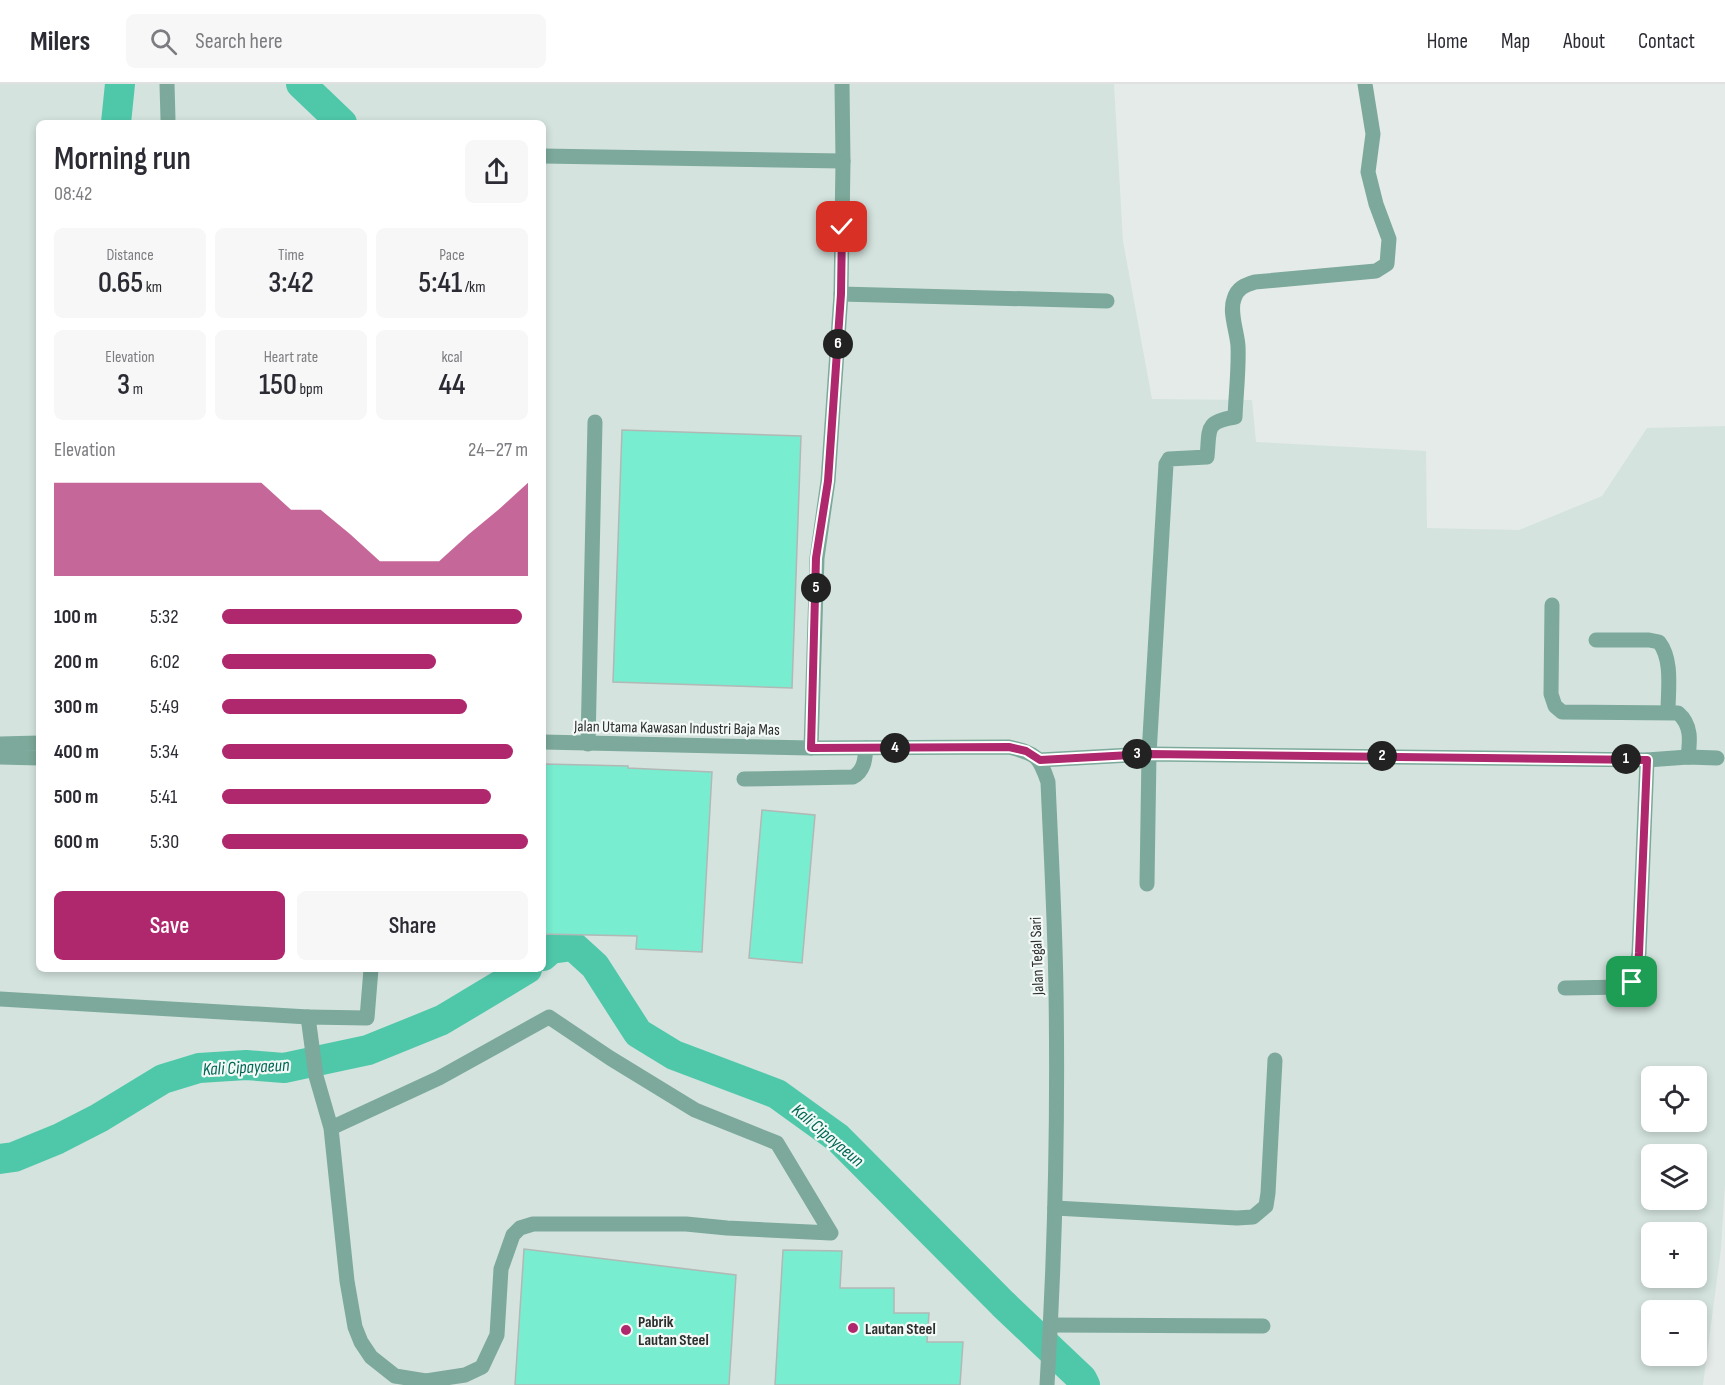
<!DOCTYPE html>
<html lang="en">
<head>
<meta charset="utf-8">
<style>
  :root { --surface:#fff; --page:#f7f7f7; --text:#2b2b33; --muted:#7c7c81; --line:#e1e1e2; --accent:#af286e }
  body { margin:0; font-family:"Sofia Sans Condensed",sans-serif; background:var(--page); color:var(--text); height:100vh; display:flex; flex-direction:column; font-size:22px; white-space:nowrap }
  * { box-sizing:border-box; margin:0 }
  p { font-size:20px; color:var(--muted) }
  .icon { flex:none; width:33px; height:33px; fill:none; stroke:currentColor; stroke-width:2; stroke-linecap:round; stroke-linejoin:round }
  .map { position:relative; flex:1; overflow:hidden }
  .side { position:absolute; left:36px; top:36px; width:510px; height:852px; display:flex; flex-direction:column; background:var(--surface); border-radius:9px; box-shadow:0 3px 9px #0003 }
  .side>* { flex:none }
  .controls { position:absolute; left:1641px; top:982px; display:grid; gap:12px }
  .controls a { display:grid; place-items:center; width:66px; height:66px; border-radius:9px; background:var(--surface); box-shadow:0 3px 9px #0003; font-size:30px }
  .pin { position:absolute; display:grid; place-items:center; width:51px; height:51px; color:#fff; margin:-26px; border-radius:12px; box-shadow:0 3px 9px #0006 }
  .km { position:absolute; width:30px; height:30px; margin:-15px; border-radius:50%; background:#222; color:#fff; font-size:16px; line-height:30px; text-align:center }
  .round { display:grid; place-items:center; flex:none; width:63px; height:63px; border-radius:9px; background:var(--page) }
  .head { display:flex; align-items:center; justify-content:space-between; height:102px; padding:0 18px }
  h1 { font-size:33px; font-weight:600; line-height:45px }
  .stats { display:grid; grid-template-columns:repeat(3,1fr); gap:9px; height:102px; padding:6px 18px }
  .stats div { display:grid; align-content:center; border-radius:9px; background:var(--page); text-align:center }
  .stats b { font-size:30px; font-weight:600 }
  .stats small { font-size:16px; font-weight:400 }
  .stats p { font-size:16px }
  .chart { height:168px; padding:12px 18px }
  .chart p { display:flex; justify-content:space-between }
  .chart svg { width:100%; height:108px; margin-top:6px; fill:var(--accent); opacity:.7 }
  .action { display:flex; gap:12px; margin-top:auto; padding:12px 18px }
  .action a { flex:1; height:69px; border-radius:9px; background:var(--accent); color:#fff; font-size:24px; font-weight:600; line-height:69px; text-align:center }
  .action a+a { background:var(--page); color:var(--text) }
  ul { padding:0 18px; list-style:none; font-size:20px }
  li { display:grid; grid-template-columns:96px 72px 1fr; align-items:center; height:45px }
  li i { height:15px; border-radius:8px; background:var(--accent) }
  header { display:flex; align-items:center; gap:36px; box-sizing:border-box; height:84px; padding:0 30px; background:var(--surface); border-bottom:2px solid var(--line) }
  header strong { font-size:28px }
  nav { display:flex; gap:33px; margin-inline-start:auto; font-size:21px }
  .search { width:420px; height:54px; background:var(--page); display:flex; align-items:center; gap:15px; box-sizing:border-box; padding:0 21px; border-radius:9px; color:var(--muted); font-size:22px }
  .map>svg:first-child { display:block }
</style>
</head>
<body>
<header>
<strong>Milers</strong>
<div class="search"><svg class="icon" aria-label="search" viewBox="0 0 24 24"><circle cx="10" cy="10" r="6"/><path d="M15 15l6 6"/></svg>Search here</div>
<nav><a>Home</a><a>Map</a><a>About</a><a>Contact</a></nav>
</header>
<div class="map">
<svg width="1725" height="1301" viewBox="0 0 1725 1301">
  <rect width="100%" height="100%" fill="#e5ebe9"/>
  <!-- built -->
  <path fill="#d4e3de" fill-rule="evenodd" d="M0,0H1114L1123,157L1152,315L1252,316L1256,358L1426,367L1427,444L1519,446L1602,412L1647,344L1725,342V1100L1721,1165L1703,1301H0ZM39,39H543V885H39ZM1652,993H1696V1038H1652ZM1652,1071H1696V1116H1652ZM1652,1149H1696V1194H1652ZM1652,1227H1696V1272H1652Z"/>
  <g fill="none" stroke-linecap="round" stroke-linejoin="round">
    <!-- river -->
    <g stroke="#4fc8aa" stroke-width="30">
      <polyline points="301,0 342,39"/>
      <polyline points="116,39 120,0"/>
      <polyline points="543,872 551,865 573,862 595,882 638,949 674,971 777,1010 838,1054 1003,1220 1082,1295 1085,1301"/>
      <polyline points="0,1075 14,1073 58,1055 99,1034 163,995 199,984 246,981 284,984 368,966 442,936 527,885"/>
    </g>
  </g>
  <!-- building -->
  <g fill="#78edcf" stroke="#b2b8b6" stroke-width="1.5">
    <polygon points="622,346 801,352 792,604 613,598"/>
    <polygon points="545,680 628,682 628,684 712,688 702,868 636,865 637,852 543,850"/>
    <polygon points="762,726 815,731 802,879 749,874"/>
    <polygon points="524,1165 736,1191 729,1301 515,1301"/>
    <polygon points="783,1166 842,1167 840,1204 894,1204 894,1229 929,1229 927,1258 963,1258 960,1301 775,1301"/>
  </g>
  <g fill="none" stroke-linecap="round" stroke-linejoin="round">
    <!-- minor -->
    <g stroke="#7ca99b" stroke-width="15">
      <polyline points="167,0 168,35"/>
      <polyline points="543,72 843,77"/>
      <polyline points="841,210 1107,217"/>
      <path d="M1552,521L1551,610L1555,622L1562,628L1678,629C1692,641 1690,657 1688,673"/>
      <path d="M1596,556H1649L1659,558C1673,576 1668,606 1668,628"/>
      <path d="M543,658L811,664L1009,663C1037,670 1039,672 1048,698C1051,768 1055,837 1056,907C1058,1038 1055,1170 1047,1301"/>
      <polyline points="0,660 39,659"/>
      <polyline points="588,660 595,338"/>
      <polyline points="811,664 817,474 828,397 841,210 843,77 842,0"/>
      <polyline points="0,673 39,674"/>
      <polyline points="1040,676 1149,670 1647,676 1688,673 1717,674"/>
      <path d="M744,695L853,693C864,687 865,676 866,664"/>
      <path d="M1147,800L1149,670L1166,380L1169,375L1207,373C1210,345 1204,338 1235,333C1236,309 1239,285 1238,262C1237,247 1229,228 1234,215C1237,204 1245,201 1255,198L1376,187L1387,180L1389,155L1376,120L1368,88L1373,50L1365,0"/>
      <polyline points="1565,904 1626,903 1635,893 1639,869 1647,676"/>
      <polyline points="0,915 308,933"/>
      <polyline points="331,1044 439,994 549,933 610,974 695,1026 777,1059 831,1149 727,1144 686,1140 533,1140 520,1144 513,1151 501,1185 497,1251 482,1283 465,1291 426,1297 395,1292 371,1273 361,1258 355,1243 347,1197 331,1044 316,992 308,933 367,934 371,885"/>
      <polyline points="1055,1124 1237,1134 1253,1133 1266,1122 1268,1109 1275,976"/>
      <polyline points="1051,1241 1263,1242"/>
    </g>
  </g>
  <g fill="none" stroke-linecap="round" stroke-linejoin="round">
    <defs>
      <polyline id="route" points="842,143 841,210 828,397 816,474 811,664 1009,663 1026,667 1040,676 1149,670 1647,676 1639,869 1638,883 1632,898"/>
    </defs>
    <!-- route casing -->
    <use href="#route" stroke="#fff" stroke-width="12"/>
    <!-- route -->
    <use href="#route" stroke="#af286e" stroke-width="8"/>
  </g>
  <!-- markers -->
  <g fill="#af286e" stroke="#f2f9f6" stroke-width="2">
    <circle cx="853" cy="1244" r="6"/>
    <circle cx="626" cy="1246" r="6"/>
  </g>
  <g text-anchor="middle" stroke-width="4.5" stroke-linejoin="round" paint-order="stroke">
    <!-- street labels -->
    <g font-size="16" fill="#2e302f" stroke="#f2f9f6">
      <text transform="translate(677 643) rotate(1)" y="6">Jalan Utama Kawasan Industri Baja Mas</text>
      <text transform="translate(1036 872) rotate(-92)" y="6">Jalan Tegal Sari</text>
    </g>
    <!-- poi labels -->
    <g font-size="16" font-weight="bold" fill="#2e302f" stroke="#f2f9f6" text-anchor="start">
      <text x="638" y="1243">Pabrik<tspan x="638" dy="18">Lautan Steel</tspan></text>
      <text x="865" y="1250">Lautan Steel</text>
    </g>
    <!-- water labels -->
    <g font-size="18" font-style="italic" fill="#006754" stroke="#f2f9f6">
      <text transform="translate(246 983) rotate(-3)" y="6">Kali Cipayaeun</text>
      <text transform="translate(828 1051) rotate(40)" y="6">Kali Cipayaeun</text>
    </g>
  </g>
</svg>
<div class="controls">
<a><svg class="icon" aria-label="locate" viewBox="0 0 24 24"><circle cx="12" cy="12" r="6"/><path d="M12 2v4M12 18v4M2 12h4M18 12h4"/></svg></a>
<a><svg class="icon" aria-label="layers" viewBox="0 0 24 24"><path d="M12 4l9 5-9 5-9-5zM3 14l9 5 9-5"/></svg></a>
<a>+</a>
<a>−</a>
</div>
<div class="pin" style="left:1632px;top:898px;background:#1e9e55"><svg class="icon" aria-label="arrive" viewBox="0 0 24 24"><path d="M6 21V4h12l-3 4 3 4H6"/></svg></div>
<div class="pin" style="left:842px;top:143px;background:#d93025"><svg class="icon" aria-label="check" viewBox="0 0 24 24"><path d="M5 12l5 5 9-10"/></svg></div>
<b class="km" style="left:1626px;top:675px">1</b>
<b class="km" style="left:1382px;top:672px">2</b>
<b class="km" style="left:1137px;top:670px">3</b>
<b class="km" style="left:895px;top:664px">4</b>
<b class="km" style="left:816px;top:504px">5</b>
<b class="km" style="left:838px;top:260px">6</b>
<section class="side">
<div class="head"><div><h1>Morning run</h1><p>08:42</p></div><a class="round"><svg class="icon" aria-label="share" viewBox="0 0 24 24"><path d="M12 15V3M7 8l5-5 5 5M5 13v7h14v-7"/></svg></a></div>
<div class="stats">
<div><p>Distance</p><b>0.65<small> km</small></b></div>
<div><p>Time</p><b>3:42</b></div>
<div><p>Pace</p><b>5:41<small> /km</small></b></div>
</div>
<div class="stats">
<div><p>Elevation</p><b>3<small> m</small></b></div>
<div><p>Heart rate</p><b>150<small> bpm</small></b></div>
<div><p>kcal</p><b>44</b></div>
</div>
<div class="chart"><p><span>Elevation</span>24–27 m</p>
<svg viewBox="0 0 160 44" preserveAspectRatio="none"><path d="M0 44V6L10 6L20 6L30 6L40 6L50 6L60 6L70 6L80 17L90 17L100 27L110 38L120 38L130 38L140 27L150 17L160 6V44z"/></svg>
</div>
<ul>
<li><b>100 m</b>5:32<i style="width:98%"></i></li>
<li><b>200 m</b>6:02<i style="width:70%"></i></li>
<li><b>300 m</b>5:49<i style="width:80%"></i></li>
<li><b>400 m</b>5:34<i style="width:95%"></i></li>
<li><b>500 m</b>5:41<i style="width:88%"></i></li>
<li><b>600 m</b>5:30<i style="width:100%"></i></li>
</ul>
<div class="action"><a>Save</a><a>Share</a></div>
</section>
</div>
</body>
</html>
